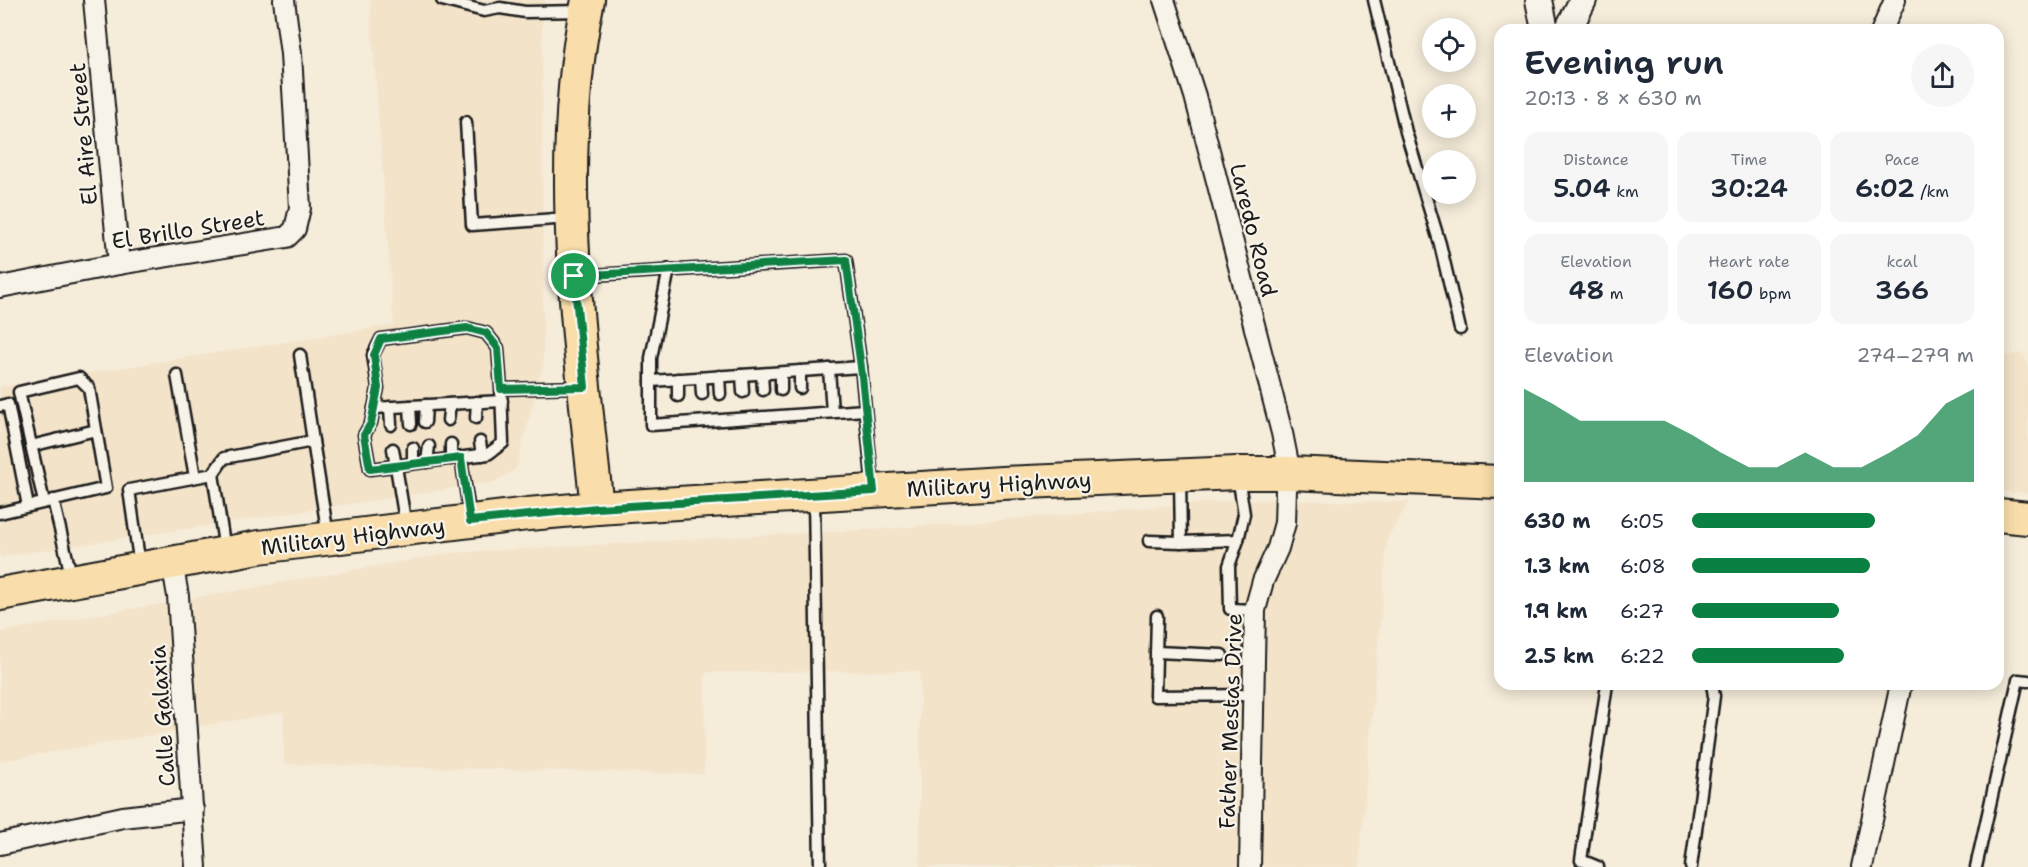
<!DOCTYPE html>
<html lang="en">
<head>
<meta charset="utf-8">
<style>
  :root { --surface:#fff; --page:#f6f6f7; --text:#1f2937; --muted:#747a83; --accent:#0b8043 }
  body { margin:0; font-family:"Shantell Sans",sans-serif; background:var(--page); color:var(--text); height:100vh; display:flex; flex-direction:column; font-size:22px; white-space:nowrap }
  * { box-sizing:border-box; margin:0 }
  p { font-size:20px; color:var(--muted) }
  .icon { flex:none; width:33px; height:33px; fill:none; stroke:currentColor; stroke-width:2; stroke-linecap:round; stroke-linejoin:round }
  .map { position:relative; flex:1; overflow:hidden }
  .details { position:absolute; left:1494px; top:24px; width:510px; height:666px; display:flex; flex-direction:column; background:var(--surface); border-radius:18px; box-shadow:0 3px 15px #0003 }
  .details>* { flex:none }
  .fabs { position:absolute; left:1422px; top:18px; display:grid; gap:12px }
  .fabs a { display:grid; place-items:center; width:54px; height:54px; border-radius:50%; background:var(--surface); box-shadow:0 3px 15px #0003; font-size:30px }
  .pin { position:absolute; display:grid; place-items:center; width:51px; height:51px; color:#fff; margin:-26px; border:3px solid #fff; border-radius:50%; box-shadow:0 2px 6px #0007 }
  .round { display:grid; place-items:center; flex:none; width:63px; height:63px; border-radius:32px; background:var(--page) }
  .head { display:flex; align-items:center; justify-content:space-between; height:102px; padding:0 30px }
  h1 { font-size:33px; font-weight:600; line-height:45px }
  .figures { display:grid; grid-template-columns:repeat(3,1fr); gap:9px; height:102px; padding:6px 30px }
  .figures div { display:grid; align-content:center; border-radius:15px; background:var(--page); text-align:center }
  .figures b { font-size:26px; font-weight:600 }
  .figures small { font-size:16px; font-weight:400 }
  .figures p { font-size:16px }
  .chart { height:168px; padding:12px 30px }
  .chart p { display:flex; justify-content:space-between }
  .chart svg { width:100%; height:108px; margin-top:6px; fill:var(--accent); opacity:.7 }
  ul { padding:0 30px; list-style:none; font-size:20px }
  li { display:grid; grid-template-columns:96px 72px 1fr; align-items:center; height:45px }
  li i { height:15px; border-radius:8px; background:var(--accent) }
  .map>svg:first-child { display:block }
</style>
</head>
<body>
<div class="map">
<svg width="2028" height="867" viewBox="0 0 2028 867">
  <rect width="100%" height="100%" fill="#f5ecda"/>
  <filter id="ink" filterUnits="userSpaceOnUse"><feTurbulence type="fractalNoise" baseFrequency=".0167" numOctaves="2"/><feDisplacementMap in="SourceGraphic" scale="12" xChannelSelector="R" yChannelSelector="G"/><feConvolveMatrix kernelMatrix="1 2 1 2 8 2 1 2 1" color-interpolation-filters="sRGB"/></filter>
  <g filter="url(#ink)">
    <!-- built -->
    <g fill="#f3e3c9">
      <polygon points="370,0 545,0 542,19 543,364 516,469 494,482 0,557 0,387 394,325"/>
      <polygon points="2023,353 2028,366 2028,493 1998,491 1998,357"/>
      <polygon points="1242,500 1409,502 1387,538 1359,867 920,867 920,671 705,672 704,774 284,764 284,712 0,761 0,632 451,553 899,528"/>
    </g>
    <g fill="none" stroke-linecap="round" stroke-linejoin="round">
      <defs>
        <g id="service">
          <polyline points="442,0 484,11 500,8 525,12 583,11"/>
          <polyline points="1374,0 1406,132 1440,244 1460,329"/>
          <polyline points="466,122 472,225 569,218"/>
          <polyline points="669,269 651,358 651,425 865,410"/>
          <polyline points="576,276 846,260 861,367 873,488"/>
          <polyline points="300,355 313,441"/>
          <polyline points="829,369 832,412"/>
          <polyline points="800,371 800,388"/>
          <polyline points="781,373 781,390"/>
          <polyline points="762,374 763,390"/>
          <polyline points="177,375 195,477"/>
          <polyline points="742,375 743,392"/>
          <polyline points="719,376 720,394"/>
          <polyline points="701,378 702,394"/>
          <polyline points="678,379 678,396"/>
          <polyline points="651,381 861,367"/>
          <polyline points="501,389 503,443 488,454 370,469 364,435 371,423 378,388 373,355 381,339 467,328 486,333 498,348 501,389 581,387"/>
          <polyline points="0,406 8,404 28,506"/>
          <polyline points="410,406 411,424"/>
          <polyline points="390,407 391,425"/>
          <polyline points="374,408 502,401"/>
          <polyline points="476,418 477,402"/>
          <polyline points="448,420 450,404"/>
          <polyline points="425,422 426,405"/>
          <polyline points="480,442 482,455"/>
          <polyline points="31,446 96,430"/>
          <polyline points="413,448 413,463"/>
          <polyline points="393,449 406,526"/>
          <polyline points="461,458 470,518"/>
          <polyline points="451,459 451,444"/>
          <polyline points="427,462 429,446"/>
          <polyline points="213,474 224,458 313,441 328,536"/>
          <polyline points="1180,478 1181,542 1238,540 1229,566 1230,609 1255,610"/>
          <polyline points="814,498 820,867"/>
          <polyline points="53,500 72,579"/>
          <polyline points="0,513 106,488 89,388 79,378 19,392 44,502"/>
          <polyline points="1238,540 1244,514 1238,476"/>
          <polyline points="1149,541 1181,542"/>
          <polyline points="140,566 129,490 213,474 225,550"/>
          <polyline points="1157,616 1155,696 1254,695"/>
          <polyline points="1156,652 1222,655"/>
          <polyline points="1598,867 1581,860 1607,684"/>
          <polyline points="1691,867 1714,696 1712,684"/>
          <polyline points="1976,867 2018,680 2028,681"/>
        </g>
        <g id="minor">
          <polyline points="94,0 119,264"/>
          <polyline points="1164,0 1195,96 1282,433 1290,473 1286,489 1285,523 1278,548 1263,581 1255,610 1250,867"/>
          <polyline points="1882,30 1895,0"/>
          <polyline points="0,287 119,264 287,237 295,229 300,208 291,54 284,0"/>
          <polyline points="172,562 178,596 196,867"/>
          <polyline points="0,844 123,817 193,809"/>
          <polyline points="1862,867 1901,684"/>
        </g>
        <g id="tertiary">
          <polyline points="1539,0 1545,30"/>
          <polyline points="1568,30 1583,0"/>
        </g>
        <g id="primary">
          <path d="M588,0C553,164 580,343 597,508"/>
          <polyline points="1998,515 2028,518"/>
          <polyline points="0,594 259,547 528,514 597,508 1002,483 1237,473 1290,473 1500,482"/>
        </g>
      </defs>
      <!-- service casing -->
      <use href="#service" stroke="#1c1c1c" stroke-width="15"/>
      <!-- minor casing -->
      <use href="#minor" stroke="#1c1c1c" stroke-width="24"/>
      <!-- tertiary casing -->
      <use href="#tertiary" stroke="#1c1c1c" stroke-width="30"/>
      <!-- primary casing -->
      <use href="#primary" stroke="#1c1c1c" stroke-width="36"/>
      <!-- service -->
      <use href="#service" stroke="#f7f3e8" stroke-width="10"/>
      <!-- minor -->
      <use href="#minor" stroke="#f7f3e8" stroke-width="20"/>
      <!-- tertiary -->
      <use href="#tertiary" stroke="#f7f3e8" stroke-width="26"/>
      <!-- primary -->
      <use href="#primary" stroke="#f9deab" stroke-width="32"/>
    </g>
  </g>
  <g fill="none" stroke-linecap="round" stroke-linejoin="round" filter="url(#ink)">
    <defs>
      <polygon id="route" points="846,260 861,367 874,491 597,508 470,521 461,458 370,469 364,435 371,423 378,388 374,355 381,339 467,328 486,333 498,348 501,389 585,387 574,276"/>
    </defs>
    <!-- route casing -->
    <use href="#route" stroke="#fff" stroke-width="12"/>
    <!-- route -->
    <use href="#route" stroke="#0b8043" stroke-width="8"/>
  </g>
  <g text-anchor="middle" stroke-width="4.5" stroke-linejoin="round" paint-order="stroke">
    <!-- street labels -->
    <g font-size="22" fill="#1c1c1c" stroke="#f7f3e8">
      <text transform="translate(83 134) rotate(-95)" y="8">El Aire Street</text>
      <text transform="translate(188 229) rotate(-9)" y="8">El Brillo Street</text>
      <text transform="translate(1254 230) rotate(76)" y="8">Laredo Road</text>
      <text transform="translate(999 484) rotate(-3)" y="8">Military Highway</text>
      <text transform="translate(353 536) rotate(-7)" y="8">Military Highway</text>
      <text transform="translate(162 716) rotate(-94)" y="8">Calle Galaxia</text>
      <text transform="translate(1230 721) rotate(-88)" y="8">Father Mestas Drive</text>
    </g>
  </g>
</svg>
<div class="fabs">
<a><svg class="icon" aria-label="locate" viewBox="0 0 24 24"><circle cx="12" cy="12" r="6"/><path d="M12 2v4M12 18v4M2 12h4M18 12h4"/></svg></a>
<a>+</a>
<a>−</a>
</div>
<div class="pin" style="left:574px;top:276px;background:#1e9e55"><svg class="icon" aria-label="arrive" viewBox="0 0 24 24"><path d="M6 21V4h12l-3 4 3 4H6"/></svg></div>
<section class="details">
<div class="head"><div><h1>Evening run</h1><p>20:13 · 8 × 630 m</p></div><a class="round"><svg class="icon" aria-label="share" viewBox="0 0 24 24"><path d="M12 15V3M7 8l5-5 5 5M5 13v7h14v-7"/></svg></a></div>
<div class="figures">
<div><p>Distance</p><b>5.04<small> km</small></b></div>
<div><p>Time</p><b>30:24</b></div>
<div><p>Pace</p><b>6:02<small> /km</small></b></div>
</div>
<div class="figures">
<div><p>Elevation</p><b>48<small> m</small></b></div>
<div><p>Heart rate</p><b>160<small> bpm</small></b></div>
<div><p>kcal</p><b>366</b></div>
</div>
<div class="chart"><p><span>Elevation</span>274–279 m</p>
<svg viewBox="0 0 160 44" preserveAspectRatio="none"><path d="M0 44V6L10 12L20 19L30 19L40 19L50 19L60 25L70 32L80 38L90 38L100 32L110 38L120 38L130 32L140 25L150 12L160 6V44z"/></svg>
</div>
<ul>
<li><b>630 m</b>6:05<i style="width:65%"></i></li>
<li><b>1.3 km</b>6:08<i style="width:63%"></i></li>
<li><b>1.9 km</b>6:27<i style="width:52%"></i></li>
<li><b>2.5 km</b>6:22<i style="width:54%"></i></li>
</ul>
</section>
</div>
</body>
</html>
